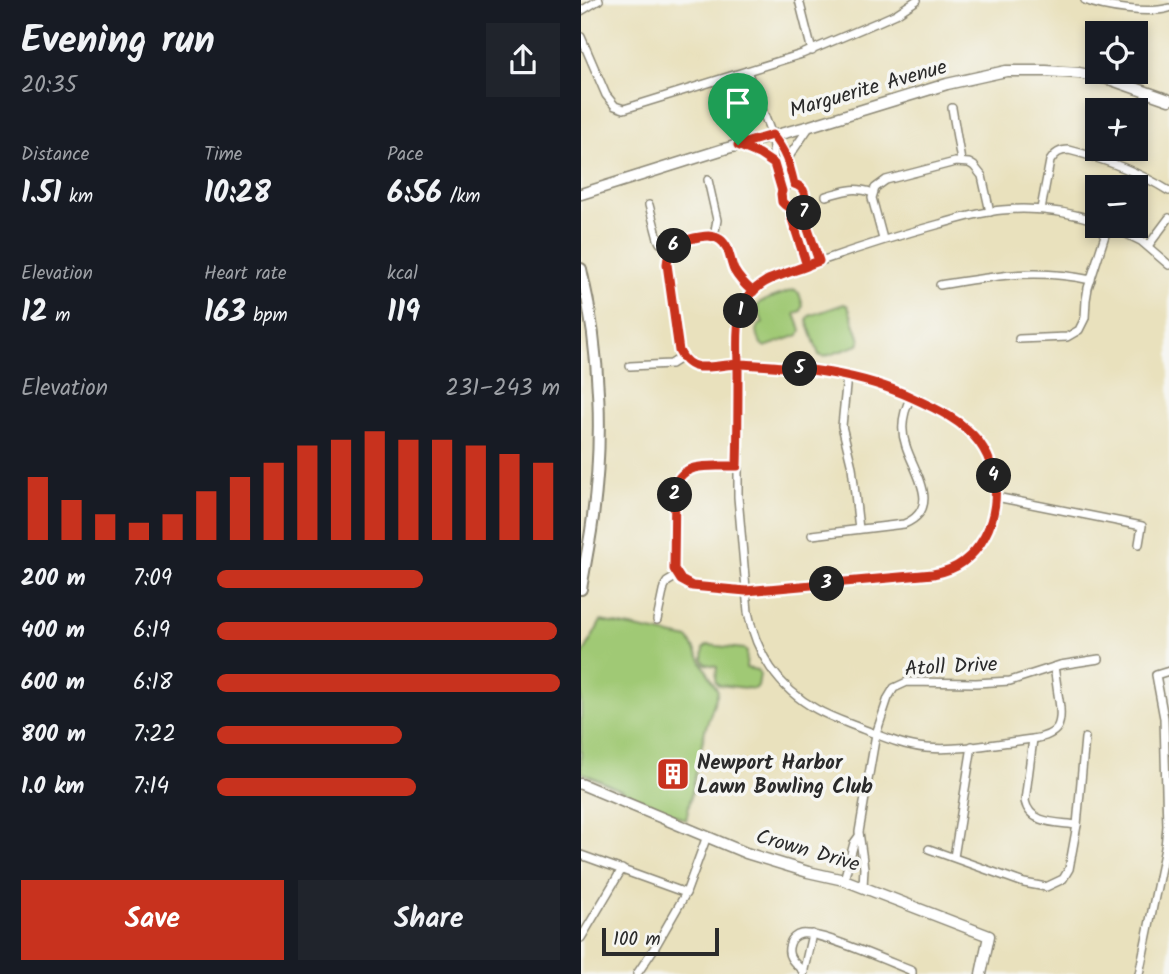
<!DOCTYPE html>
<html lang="en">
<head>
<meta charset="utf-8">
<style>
  :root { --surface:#171b24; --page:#20242c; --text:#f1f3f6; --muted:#9ea1a6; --accent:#c8321e }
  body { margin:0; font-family:Kalam,sans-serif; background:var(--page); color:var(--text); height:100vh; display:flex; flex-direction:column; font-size:26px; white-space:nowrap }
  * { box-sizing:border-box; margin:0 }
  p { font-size:23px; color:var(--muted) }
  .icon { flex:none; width:38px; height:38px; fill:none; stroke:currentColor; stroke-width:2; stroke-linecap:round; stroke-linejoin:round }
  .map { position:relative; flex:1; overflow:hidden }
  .drawer { display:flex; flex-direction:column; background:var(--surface); width:581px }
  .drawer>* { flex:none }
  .buttons { position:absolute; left:504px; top:21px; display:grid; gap:14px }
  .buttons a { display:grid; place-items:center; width:63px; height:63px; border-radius:0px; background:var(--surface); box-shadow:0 4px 10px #0003; font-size:35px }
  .scale { position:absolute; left:21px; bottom:18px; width:117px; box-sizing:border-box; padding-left:7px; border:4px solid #2b2b2b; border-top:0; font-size:19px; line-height:24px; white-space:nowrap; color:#2b2b2b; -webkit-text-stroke:5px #f6f6f2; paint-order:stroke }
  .pin { position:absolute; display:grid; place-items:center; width:60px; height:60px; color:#fff; margin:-72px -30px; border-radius:50% 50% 50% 0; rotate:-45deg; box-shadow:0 0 7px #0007 }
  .pin .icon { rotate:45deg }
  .km { position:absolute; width:35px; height:35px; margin:-18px; border-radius:50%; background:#222; color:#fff; font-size:19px; line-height:35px; text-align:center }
  .round { display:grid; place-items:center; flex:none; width:74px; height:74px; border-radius:0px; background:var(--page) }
  .head { display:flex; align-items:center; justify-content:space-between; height:119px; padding:0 21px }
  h1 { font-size:38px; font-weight:600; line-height:52px }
  .metrics { display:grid; grid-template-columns:repeat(3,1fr); gap:10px; height:119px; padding:7px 21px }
  .metrics div { display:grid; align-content:center }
  .metrics b { font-size:30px; font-weight:600 }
  .metrics small { font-size:19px; font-weight:400 }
  .metrics p { font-size:19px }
  .chart { height:196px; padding:14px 21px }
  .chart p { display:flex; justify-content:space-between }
  .chart svg { width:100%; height:126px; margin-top:7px; stroke:var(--accent); stroke-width:6 }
  .action { display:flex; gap:14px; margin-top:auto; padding:14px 21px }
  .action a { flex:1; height:80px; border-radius:0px; background:var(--accent); color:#fff; font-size:28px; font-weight:600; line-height:80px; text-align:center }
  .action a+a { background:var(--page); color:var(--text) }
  ul { padding:0 21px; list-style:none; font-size:23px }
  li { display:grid; grid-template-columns:112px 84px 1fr; align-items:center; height:52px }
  li i { height:18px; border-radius:9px; background:var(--accent) }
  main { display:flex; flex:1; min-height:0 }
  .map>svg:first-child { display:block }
</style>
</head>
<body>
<main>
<section class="drawer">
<div class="head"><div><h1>Evening run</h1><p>20:35</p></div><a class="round"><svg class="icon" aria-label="share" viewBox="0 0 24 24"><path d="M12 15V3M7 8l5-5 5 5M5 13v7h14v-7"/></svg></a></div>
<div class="metrics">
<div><p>Distance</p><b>1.51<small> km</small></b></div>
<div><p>Time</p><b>10:28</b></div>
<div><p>Pace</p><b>6:56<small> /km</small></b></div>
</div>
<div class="metrics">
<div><p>Elevation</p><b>12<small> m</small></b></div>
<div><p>Heart rate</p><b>163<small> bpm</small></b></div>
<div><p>kcal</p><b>119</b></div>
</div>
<div class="chart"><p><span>Elevation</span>231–243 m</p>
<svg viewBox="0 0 160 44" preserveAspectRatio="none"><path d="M5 44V22M15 44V30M25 44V35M35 44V38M45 44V35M55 44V27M65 44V22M75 44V17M85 44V11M95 44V9M105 44V6M115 44V9M125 44V9M135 44V11M145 44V14M155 44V17"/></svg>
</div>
<ul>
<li><b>200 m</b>7:09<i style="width:60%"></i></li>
<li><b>400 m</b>6:19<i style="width:99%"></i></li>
<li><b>600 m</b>6:18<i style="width:100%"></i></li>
<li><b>800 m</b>7:22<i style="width:54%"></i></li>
<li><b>1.0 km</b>7:14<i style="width:58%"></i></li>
</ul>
<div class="action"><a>Save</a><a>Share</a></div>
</section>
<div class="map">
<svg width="588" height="974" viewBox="0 0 588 974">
  <rect width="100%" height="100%" fill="#f6f6f2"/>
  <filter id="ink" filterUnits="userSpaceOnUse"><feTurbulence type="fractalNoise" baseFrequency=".0143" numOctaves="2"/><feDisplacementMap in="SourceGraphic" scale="14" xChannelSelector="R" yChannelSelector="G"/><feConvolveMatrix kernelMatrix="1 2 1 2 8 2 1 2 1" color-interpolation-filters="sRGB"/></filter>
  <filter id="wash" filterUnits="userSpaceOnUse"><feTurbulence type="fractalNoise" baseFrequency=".00686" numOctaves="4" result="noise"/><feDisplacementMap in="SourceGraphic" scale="28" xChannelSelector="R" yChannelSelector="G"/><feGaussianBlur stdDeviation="1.57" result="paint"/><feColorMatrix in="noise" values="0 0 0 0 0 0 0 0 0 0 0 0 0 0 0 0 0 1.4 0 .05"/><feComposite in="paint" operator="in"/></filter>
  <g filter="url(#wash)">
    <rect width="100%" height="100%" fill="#e9e1bd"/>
    <!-- green -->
    <g fill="#a0c974" stroke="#667a50" stroke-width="2">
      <polygon points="212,290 218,293 222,306 220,311 214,314 220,330 218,335 184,347 180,344 175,330 177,326 182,323 176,307 179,302"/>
      <polygon points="263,304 267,306 279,340 277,345 243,357 238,355 226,321 228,316"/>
      <polygon points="20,621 108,639 137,691 124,730 105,820 0,772 0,658"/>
      <polygon points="127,645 163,649 166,652 165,668 176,670 179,674 177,686 174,689 138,685 135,681 136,666 125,664 122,659 123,648"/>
    </g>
  </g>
  <g filter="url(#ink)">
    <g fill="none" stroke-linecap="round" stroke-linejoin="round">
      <defs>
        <g id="minor">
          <polyline points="218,0 231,51"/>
          <path d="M504,0C524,8 567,14 588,8"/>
          <polyline points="0,11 18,0"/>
          <polyline points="0,37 25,95 34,106 43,109 221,54 297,22 315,14 336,0"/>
          <polyline points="166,71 191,135 193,164 201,191"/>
          <polyline points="371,108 380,161"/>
          <path d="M191,135C205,152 208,164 213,184"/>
          <polyline points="157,145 178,154 193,164"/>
          <polyline points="207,158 229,126"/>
          <polyline points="127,180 136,220 133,236"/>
          <circle cx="212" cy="196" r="12"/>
          <path d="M245,196C263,191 273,186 292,193"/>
          <polyline points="68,205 77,239 79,243 90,250"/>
          <polyline points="219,206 238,261"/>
          <polyline points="211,208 211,219 226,266"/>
          <path d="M460,209L469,161C474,153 479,150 488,150C524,159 556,171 588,191"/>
          <polyline points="529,226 560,241 588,265"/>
          <polyline points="302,239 291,198 294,188 305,180 374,162 388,163 393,166 401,176 409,212"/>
          <polyline points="567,246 588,218"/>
          <path d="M359,285C414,276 455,268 510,280"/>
          <polyline points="438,339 486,337 498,330 504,318 505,300 507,288 527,226"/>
          <polyline points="49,366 90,364 101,357"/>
          <polyline points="266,376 261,426 271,467 278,529"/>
          <path d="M156,466C134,467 104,460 94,486L93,569L100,580L111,586L165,591L352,574C363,572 373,569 382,562C419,535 425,478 398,442C382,421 356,409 332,398C279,373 219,367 161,364C146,364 132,368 118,367C108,366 102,359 98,351L86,264C87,251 93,243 106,240C121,236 138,231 146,248C149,255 150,263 153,270C158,278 165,285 171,292"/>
          <polyline points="415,497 561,526 558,544"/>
          <path d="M231,535L323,524C362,508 333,472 325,446C319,429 322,412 330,397"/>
          <polyline points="76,620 83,587 86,582 96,576"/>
          <path d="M473,667C475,678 476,689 478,700C482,725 478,735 452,739C417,743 380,751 345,748C322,746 300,736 279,728C264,722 249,717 235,709C197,688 175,653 167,612L157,497V328C159,311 164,297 178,286C192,275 219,268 237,262C277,248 318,235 359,224C380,218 400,212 421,210C454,207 485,211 516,221"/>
          <path d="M452,739L444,801C449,825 477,822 496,825"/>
          <polyline points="348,849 443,883 465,887 482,879 488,869 496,825 504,738"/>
          <polyline points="0,855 105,893"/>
          <polyline points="373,857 391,746"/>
          <polyline points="263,880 273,843 278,836"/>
          <polyline points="282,887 283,868 278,832 295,734 307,698 313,688 326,682 395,683 429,681 479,665 518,659"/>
          <polyline points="0,938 41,869"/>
          <path d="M223,972C215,964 204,957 209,944C210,939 215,935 220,934C239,931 310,963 331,971V974"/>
          <polyline points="56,974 74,947 105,893 126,836"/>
          <polyline points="222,974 231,934"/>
          <polyline points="558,974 584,848 586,826 583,718 575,675 588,671"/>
        </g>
        <g id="tertiary">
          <polyline points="0,194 143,149 229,126 366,84 425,71 465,71 498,73 531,80 588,100"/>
          <polyline points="0,784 165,853 227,872 263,880 408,936 400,974"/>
        </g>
        <path id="secondary" d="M0,269C20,353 23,445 10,531C7,550 3,570 0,589"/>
      </defs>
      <!-- minor casing -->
      <use href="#minor" stroke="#8a8674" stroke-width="10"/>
      <!-- tertiary casing -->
      <use href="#tertiary" stroke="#8a8674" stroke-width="13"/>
      <!-- secondary casing -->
      <use href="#secondary" stroke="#8a8674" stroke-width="14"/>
      <!-- minor -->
      <use href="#minor" stroke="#fff" stroke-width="7"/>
      <!-- tertiary -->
      <use href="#tertiary" stroke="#fff" stroke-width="10"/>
      <!-- secondary -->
      <use href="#secondary" stroke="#fff" stroke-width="10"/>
    </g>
  </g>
  <g fill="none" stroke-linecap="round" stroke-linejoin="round" filter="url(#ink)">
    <defs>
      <path id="route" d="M157,145L178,154L193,164L201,191L200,194L201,202L204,205L211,208V219L226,266C208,273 186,277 172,291C166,297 161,306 159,314C155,331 157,351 157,369C157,401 157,434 156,466C134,467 103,460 94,486L93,569L100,580L111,586L165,591L352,574C363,572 373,569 382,562C418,535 425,478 398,442C382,421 356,409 332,398C279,373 219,367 160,364C146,364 132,368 118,367C108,366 102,359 98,351L86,264C87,251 93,243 106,240C121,236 138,231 146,248C149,255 150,263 153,270C158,279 164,285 172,292C176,287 181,284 187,280L238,261L219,206C227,197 224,187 213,184C208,163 205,152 191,135L157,145"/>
    </defs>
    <!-- route casing -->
    <use href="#route" stroke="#fff" stroke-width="14"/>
    <!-- route -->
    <use href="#route" stroke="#c8321e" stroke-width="9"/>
  </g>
  <!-- icons -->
  <defs>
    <symbol id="building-square" viewBox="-11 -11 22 22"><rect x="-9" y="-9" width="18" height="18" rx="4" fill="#c8321e" stroke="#f6f6f2"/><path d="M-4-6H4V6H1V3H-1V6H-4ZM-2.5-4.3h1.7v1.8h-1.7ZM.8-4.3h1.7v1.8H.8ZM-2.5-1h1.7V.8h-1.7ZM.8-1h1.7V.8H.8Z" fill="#fff"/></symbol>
  </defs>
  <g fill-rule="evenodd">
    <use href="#building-square" x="73" y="755" width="38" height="38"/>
  </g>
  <g text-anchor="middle" stroke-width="7" stroke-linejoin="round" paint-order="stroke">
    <!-- street labels -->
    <g font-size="21" fill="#2b2b2b" stroke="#f6f6f2">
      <text transform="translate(287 88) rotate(-16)" y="7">Marguerite Avenue</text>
      <text transform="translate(370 666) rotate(-3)" y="7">Atoll Drive</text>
      <text transform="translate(227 850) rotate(16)" y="7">Crown Drive</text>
    </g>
    <!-- poi labels -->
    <g font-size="21" font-weight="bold" fill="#2b2b2b" stroke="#f6f6f2" text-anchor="start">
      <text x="116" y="769">Newport Harbor<tspan x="116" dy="24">Lawn Bowling Club</tspan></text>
    </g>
  </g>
</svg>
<div class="buttons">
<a><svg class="icon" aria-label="locate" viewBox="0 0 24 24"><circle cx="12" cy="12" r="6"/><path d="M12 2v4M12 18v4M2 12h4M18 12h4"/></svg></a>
<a>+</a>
<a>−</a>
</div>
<div class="scale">100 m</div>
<div class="pin" style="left:157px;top:145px;background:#1e9e55"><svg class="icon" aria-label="arrive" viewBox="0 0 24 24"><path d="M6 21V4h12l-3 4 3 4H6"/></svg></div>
<b class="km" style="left:160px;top:311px">1</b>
<b class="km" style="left:94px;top:495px">2</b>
<b class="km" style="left:246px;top:584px">3</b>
<b class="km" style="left:413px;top:476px">4</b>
<b class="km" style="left:219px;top:369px">5</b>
<b class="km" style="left:93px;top:246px">6</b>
<b class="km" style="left:223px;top:213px">7</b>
</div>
</main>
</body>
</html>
